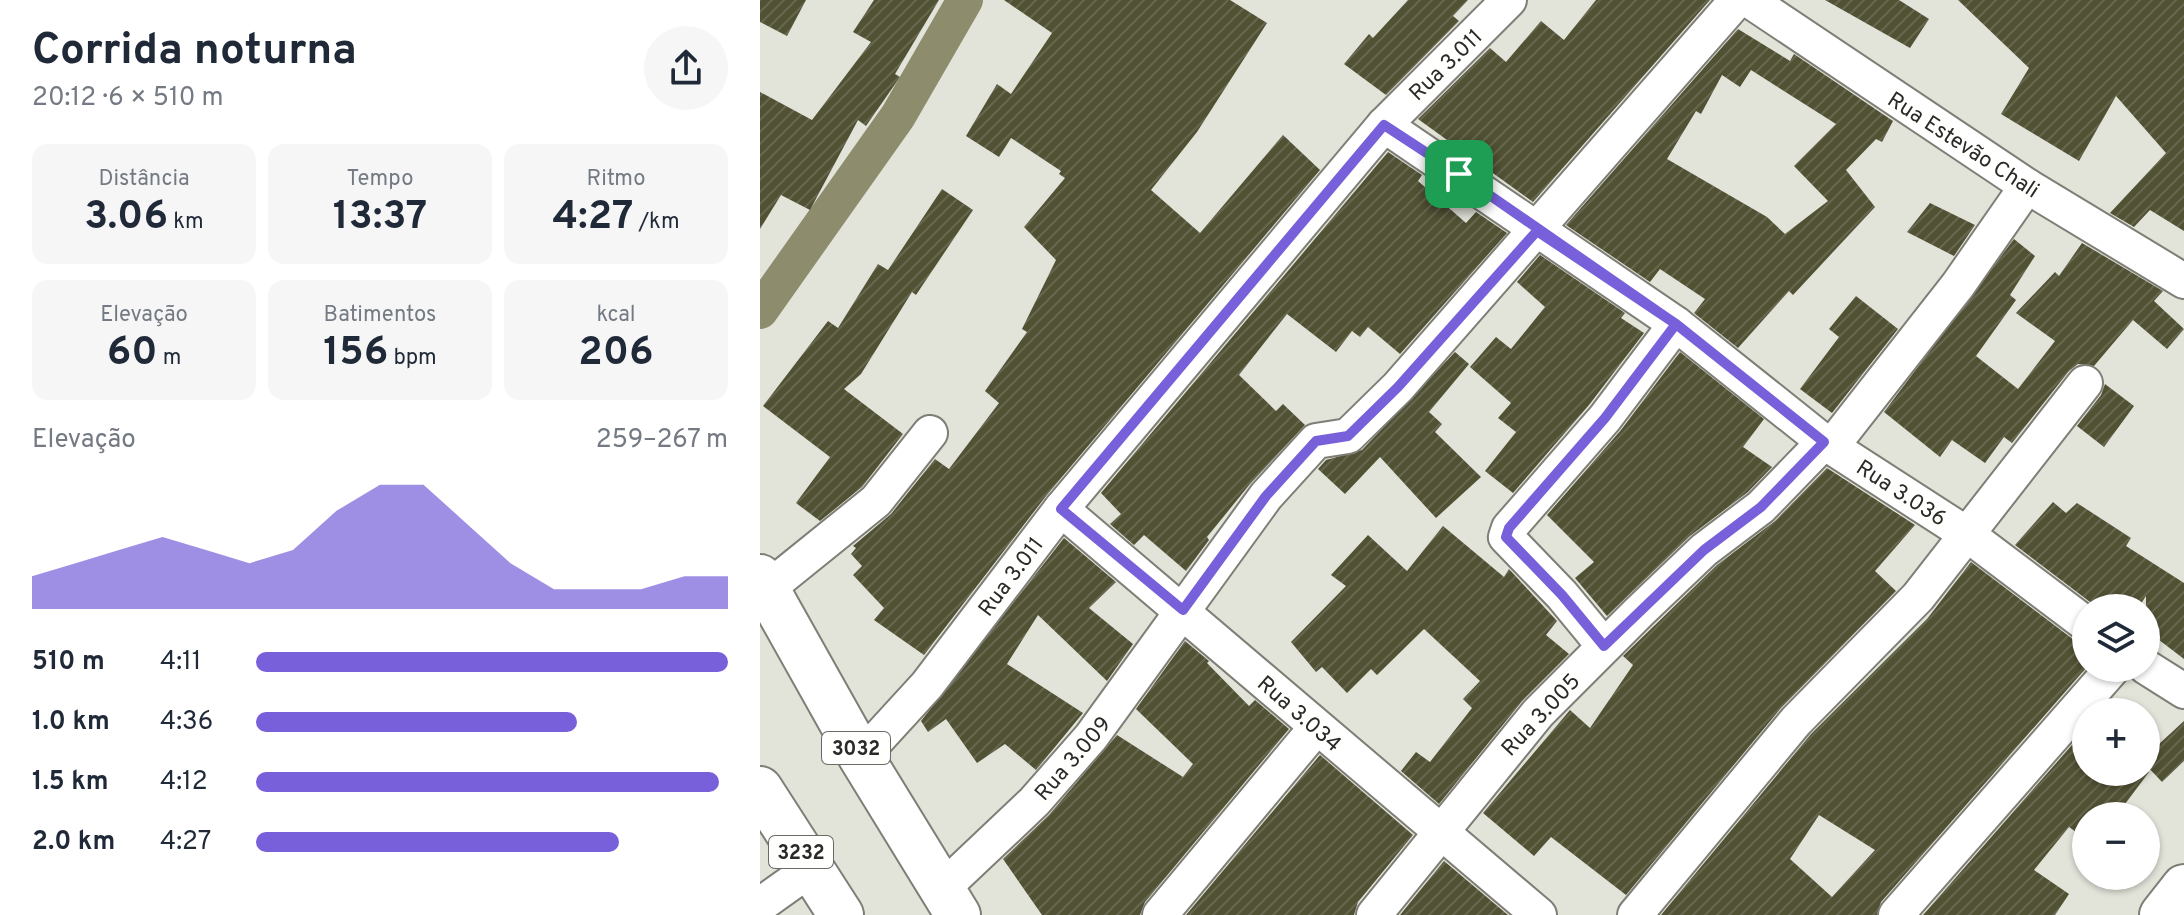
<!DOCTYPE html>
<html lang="pt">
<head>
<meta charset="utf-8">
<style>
  :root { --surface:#fff; --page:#f6f6f7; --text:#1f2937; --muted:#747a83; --accent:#7760da }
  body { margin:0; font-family:Overpass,sans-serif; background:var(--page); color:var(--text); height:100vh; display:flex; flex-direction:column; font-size:30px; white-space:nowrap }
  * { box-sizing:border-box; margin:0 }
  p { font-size:26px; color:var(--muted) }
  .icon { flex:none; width:44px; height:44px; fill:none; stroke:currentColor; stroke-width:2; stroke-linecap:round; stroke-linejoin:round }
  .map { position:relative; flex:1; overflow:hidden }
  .sheet { display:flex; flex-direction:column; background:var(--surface); width:760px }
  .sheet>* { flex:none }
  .tools { position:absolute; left:1312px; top:594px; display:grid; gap:16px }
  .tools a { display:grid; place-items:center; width:88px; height:88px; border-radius:50%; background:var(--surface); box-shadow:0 2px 6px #0004; font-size:40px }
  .pin { position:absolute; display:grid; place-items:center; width:68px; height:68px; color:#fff; margin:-34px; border-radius:16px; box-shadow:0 4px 12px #0006 }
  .round { display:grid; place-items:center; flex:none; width:84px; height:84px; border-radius:42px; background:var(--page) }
  .overview { display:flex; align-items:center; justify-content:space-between; height:136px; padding:0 32px }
  h1 { font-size:44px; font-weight:700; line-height:60px }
  .stats { display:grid; grid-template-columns:repeat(3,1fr); gap:12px; height:136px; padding:8px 32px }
  .stats div { display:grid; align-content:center; border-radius:16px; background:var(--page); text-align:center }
  .stats b { font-size:40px; font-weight:700 }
  .stats small { font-size:22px; font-weight:400 }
  .stats p { font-size:22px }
  .chart { height:224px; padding:16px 32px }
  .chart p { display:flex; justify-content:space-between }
  .chart svg { width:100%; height:144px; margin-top:8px; fill:var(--accent); opacity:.7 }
  ul { padding:0 32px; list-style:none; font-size:26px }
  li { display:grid; grid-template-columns:128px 96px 1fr; align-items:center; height:60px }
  li i { height:20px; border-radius:10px; background:var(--accent) }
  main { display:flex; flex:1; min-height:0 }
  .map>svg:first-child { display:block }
</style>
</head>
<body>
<main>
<section class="sheet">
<div class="overview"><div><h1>Corrida noturna</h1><p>20:12 · 6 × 510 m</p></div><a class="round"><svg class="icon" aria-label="share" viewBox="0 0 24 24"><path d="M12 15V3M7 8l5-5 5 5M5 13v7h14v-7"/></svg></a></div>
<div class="stats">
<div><p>Distância</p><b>3.06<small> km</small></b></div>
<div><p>Tempo</p><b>13:37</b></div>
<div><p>Ritmo</p><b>4:27<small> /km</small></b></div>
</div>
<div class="stats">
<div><p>Elevação</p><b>60<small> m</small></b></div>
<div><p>Batimentos</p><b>156<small> bpm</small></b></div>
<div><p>kcal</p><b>206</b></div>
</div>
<div class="chart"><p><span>Elevação</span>259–267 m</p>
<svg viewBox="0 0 160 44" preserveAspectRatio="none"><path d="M0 44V34L10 30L20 26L30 22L40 26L50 30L60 26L70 14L80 6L90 6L100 18L110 30L120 38L130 38L140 38L150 34L160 34V44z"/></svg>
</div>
<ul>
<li><b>510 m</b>4:11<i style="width:100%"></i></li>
<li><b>1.0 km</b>4:36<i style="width:68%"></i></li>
<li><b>1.5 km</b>4:12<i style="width:98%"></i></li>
<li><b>2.0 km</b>4:27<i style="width:77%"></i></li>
</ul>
</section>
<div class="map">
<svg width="1424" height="915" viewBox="0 0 1424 915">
  <defs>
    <pattern id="building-hatch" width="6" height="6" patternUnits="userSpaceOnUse" patternTransform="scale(2)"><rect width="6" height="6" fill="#515134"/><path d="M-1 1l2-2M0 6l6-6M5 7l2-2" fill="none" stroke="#676750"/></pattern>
  </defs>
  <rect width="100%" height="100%" fill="#e2e3d9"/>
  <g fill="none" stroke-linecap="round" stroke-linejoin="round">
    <!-- canal -->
    <polyline stroke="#8d8d6e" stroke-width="36" points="0,311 138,116 205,0"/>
  </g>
  <!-- building -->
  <g fill="url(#building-hatch)" fill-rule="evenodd">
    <polygon points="0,0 46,0 27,36 0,22"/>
    <polygon points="114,0 179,0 135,74 140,77 106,126 98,120 50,210 21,195 0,229 0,92 52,120 111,42 93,32"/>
    <polygon points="244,0 470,0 507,23 437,132 391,190 440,233 523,135 560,170 286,496 164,655 114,620 124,608 93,575 102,566 91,554 96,548 93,546 131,514 175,459 189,469 239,403 225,391 267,332 262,329 296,260 264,227 305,178 299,174 301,171 251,138 239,157 206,136 237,84 251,94 292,33"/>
    <polygon points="648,0 708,0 693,16 699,21 626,95 584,64 609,34 613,38"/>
    <polygon points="836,0 950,0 773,202 658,119 730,48 746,62 781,21 804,40"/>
    <polygon points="1065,0 1139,0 1169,19 1150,48"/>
    <polygon points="1198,0 1424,0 1424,231 1390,210 1374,227 1350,213 1406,153 1356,96 1319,161 1241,114 1269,68"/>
    <path d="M978,29L1030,61L1034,54L1133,121L1122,142L1116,139L1086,170L1115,207L1033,295L1029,291L978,348L934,313L945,299L900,269L890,282L806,225ZM991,70L1076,124L1034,166L1068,201L1025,234L1007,217L907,159L936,111L941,114L962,75L980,87Z"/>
    <polygon points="628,152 662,175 658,181 706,223 716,212 747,233 640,354 608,327 600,337 592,331 576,352 527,314 479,375 516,411 523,404 545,425 490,484 447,537 449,540 426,571 384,535 374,545 350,524 361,514 341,493"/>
    <polygon points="182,189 213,210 156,295 152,292 101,374 84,389 143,434 102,487 60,521 36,503 70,457 3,406 68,321 78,328 118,264 128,270"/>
    <polygon points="1170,203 1215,225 1194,256 1147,232"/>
    <polygon points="1254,239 1275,256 1250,295 1256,300 1216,356 1258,389 1295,341 1256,313 1295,272 1299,276 1322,243 1403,291 1394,301 1424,329 1407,349 1373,320 1334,366 1318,364 1309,371 1252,443 1244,437 1225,463 1192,440 1180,457 1124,412"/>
    <polygon points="780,255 865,313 861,318 884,333 829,405 753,493 725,471 756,432 738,418 751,403 710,367 736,337 751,349 785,307 757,282"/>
    <polygon points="1096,296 1138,329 1072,413 1040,389 1079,337 1069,329"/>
    <polygon points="695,352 709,364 669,412 682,424 675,432 721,477 676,518 620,457 585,494 558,469 566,460 602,450"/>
    <polygon points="920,352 1004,419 983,447 1012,467 988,492 930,536 847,616 815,578 834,562 787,515 861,430"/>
    <polygon points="1345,384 1374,406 1344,447 1317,426 1341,395"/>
    <polygon points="1067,468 1155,525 1115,571 1136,591 1021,708 866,895 791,837 774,856 723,813 810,710 830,728 873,665 863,656 957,565 1015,521"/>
    <polygon points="1293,502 1306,513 1317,503 1371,538 1366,546 1424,583 1424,659 1386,630 1386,596 1378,608 1338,608 1255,545"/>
    <polygon points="683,526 744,577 749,569 797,621 786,635 809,654 763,700 679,804 641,771 656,752 670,762 712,708 703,699 720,681 664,629 617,675 611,669 587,693 562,667 556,672 531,642 586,586 571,575 608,535 647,571"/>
    <polygon points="304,538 356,582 329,608 373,644 347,681 278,615 247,664 323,713 276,770 245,744 217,763 186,719 168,732 161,721"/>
    <path d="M1211,562L1314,640L1326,644V668L1121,902L1117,915H901L1051,734L1167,619ZM1059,815L1115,850L1072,897L1030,859Z"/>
    <polygon points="425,641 449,661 447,663 489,706 495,700 529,729 385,902 380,915 282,915 243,859 289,815 357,735 423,777 433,764 376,709"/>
    <polygon points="1424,721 1424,761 1402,782 1386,765 1386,756"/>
    <polygon points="1326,729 1326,772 1389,772 1356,816 1326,816 1326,839 1309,827 1274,870 1309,894 1295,915 1163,915"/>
    <polygon points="560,755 653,835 598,902 594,915 426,915"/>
    <polygon points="684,861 748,915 640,915"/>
  </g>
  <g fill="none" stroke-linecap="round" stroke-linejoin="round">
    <defs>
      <g id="street">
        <polyline points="989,0 1267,186 1424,281"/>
        <polyline points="624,125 916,324 1064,442 1208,535 1326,624"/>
        <polyline points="1071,447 1198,285 1267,186"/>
        <polyline points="301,509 779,915"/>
        <polyline points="7,589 116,501 170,433"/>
        <polyline points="844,646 802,595 746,537 749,528 845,418 916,324"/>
        <polyline points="1386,667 1424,691"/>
        <polyline points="101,757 167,685 301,509 624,125 749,0"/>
        <polyline points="182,889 274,802 331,737 506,496 556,441 588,436 638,387 977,0"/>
        <polyline points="0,905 52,868"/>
        <polyline points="400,915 556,728"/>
        <polyline points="614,915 778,713 879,612 944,550 1001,507 1064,442"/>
        <polyline points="875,915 1036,721 1158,597 1325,383"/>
        <polyline points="1136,915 1353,668"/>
      </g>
      <polyline id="secondary" points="1402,915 1424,887"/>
      <g id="primary">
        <polyline points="0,577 101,757 198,915"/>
        <polyline points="0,789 81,915"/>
      </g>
    </defs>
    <!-- street casing -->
    <use href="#street" stroke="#7e7e76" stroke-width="38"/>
    <!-- secondary casing -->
    <use href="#secondary" stroke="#7e7e76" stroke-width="48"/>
    <!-- primary casing -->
    <use href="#primary" stroke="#7e7e76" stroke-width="48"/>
    <!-- street -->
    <use href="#street" stroke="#fff" stroke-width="34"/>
    <!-- secondary -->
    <use href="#secondary" stroke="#fff" stroke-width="44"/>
    <!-- primary -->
    <use href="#primary" stroke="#fff" stroke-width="44"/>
  </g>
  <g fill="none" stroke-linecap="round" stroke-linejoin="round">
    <defs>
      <polyline id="route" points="699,174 624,125 301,509 423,610 506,496 556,441 588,436 638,387 777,231 916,324 1064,442 1001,507 944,550 844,646 802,595 746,537 749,528 845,418 916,324 699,174"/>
    </defs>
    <!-- route casing -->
    <use href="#route" stroke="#fff" stroke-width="16"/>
    <!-- route -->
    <use href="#route" stroke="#7760da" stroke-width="10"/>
  </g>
  <g text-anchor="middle" stroke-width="8" stroke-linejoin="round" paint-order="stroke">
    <!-- shield labels -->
    <g fill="#fffffe" stroke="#6a6a68" stroke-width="2">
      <rect x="62" y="732" width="68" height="32" rx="6"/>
      <rect x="9" y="836" width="64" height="32" rx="6"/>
    </g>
    <g font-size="20" font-weight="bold" fill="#2a2a27">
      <text x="96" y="755">3032</text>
      <text x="41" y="859">3232</text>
    </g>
    <!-- street labels -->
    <g font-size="22" fill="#2a2a27" stroke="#fffffe">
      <text transform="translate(685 64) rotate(-44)" y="8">Rua 3.011</text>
      <text transform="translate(1204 144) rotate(33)" y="8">Rua Estevão Chali</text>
      <text transform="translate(1142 492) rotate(33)" y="8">Rua 3.036</text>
      <text transform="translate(250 576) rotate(-53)" y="8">Rua 3.011</text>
      <text transform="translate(540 713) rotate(41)" y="8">Rua 3.034</text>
      <text transform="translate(780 714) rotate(-47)" y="8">Rua 3.005</text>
      <text transform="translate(312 758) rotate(-49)" y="8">Rua 3.009</text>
    </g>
  </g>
</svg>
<div class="tools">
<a><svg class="icon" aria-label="layers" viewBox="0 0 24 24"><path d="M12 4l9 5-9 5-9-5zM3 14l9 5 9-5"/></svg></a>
<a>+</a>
<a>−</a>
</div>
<div class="pin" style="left:699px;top:174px;background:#1e9e55"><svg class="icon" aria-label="arrive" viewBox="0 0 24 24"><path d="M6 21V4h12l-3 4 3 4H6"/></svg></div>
</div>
</main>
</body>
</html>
